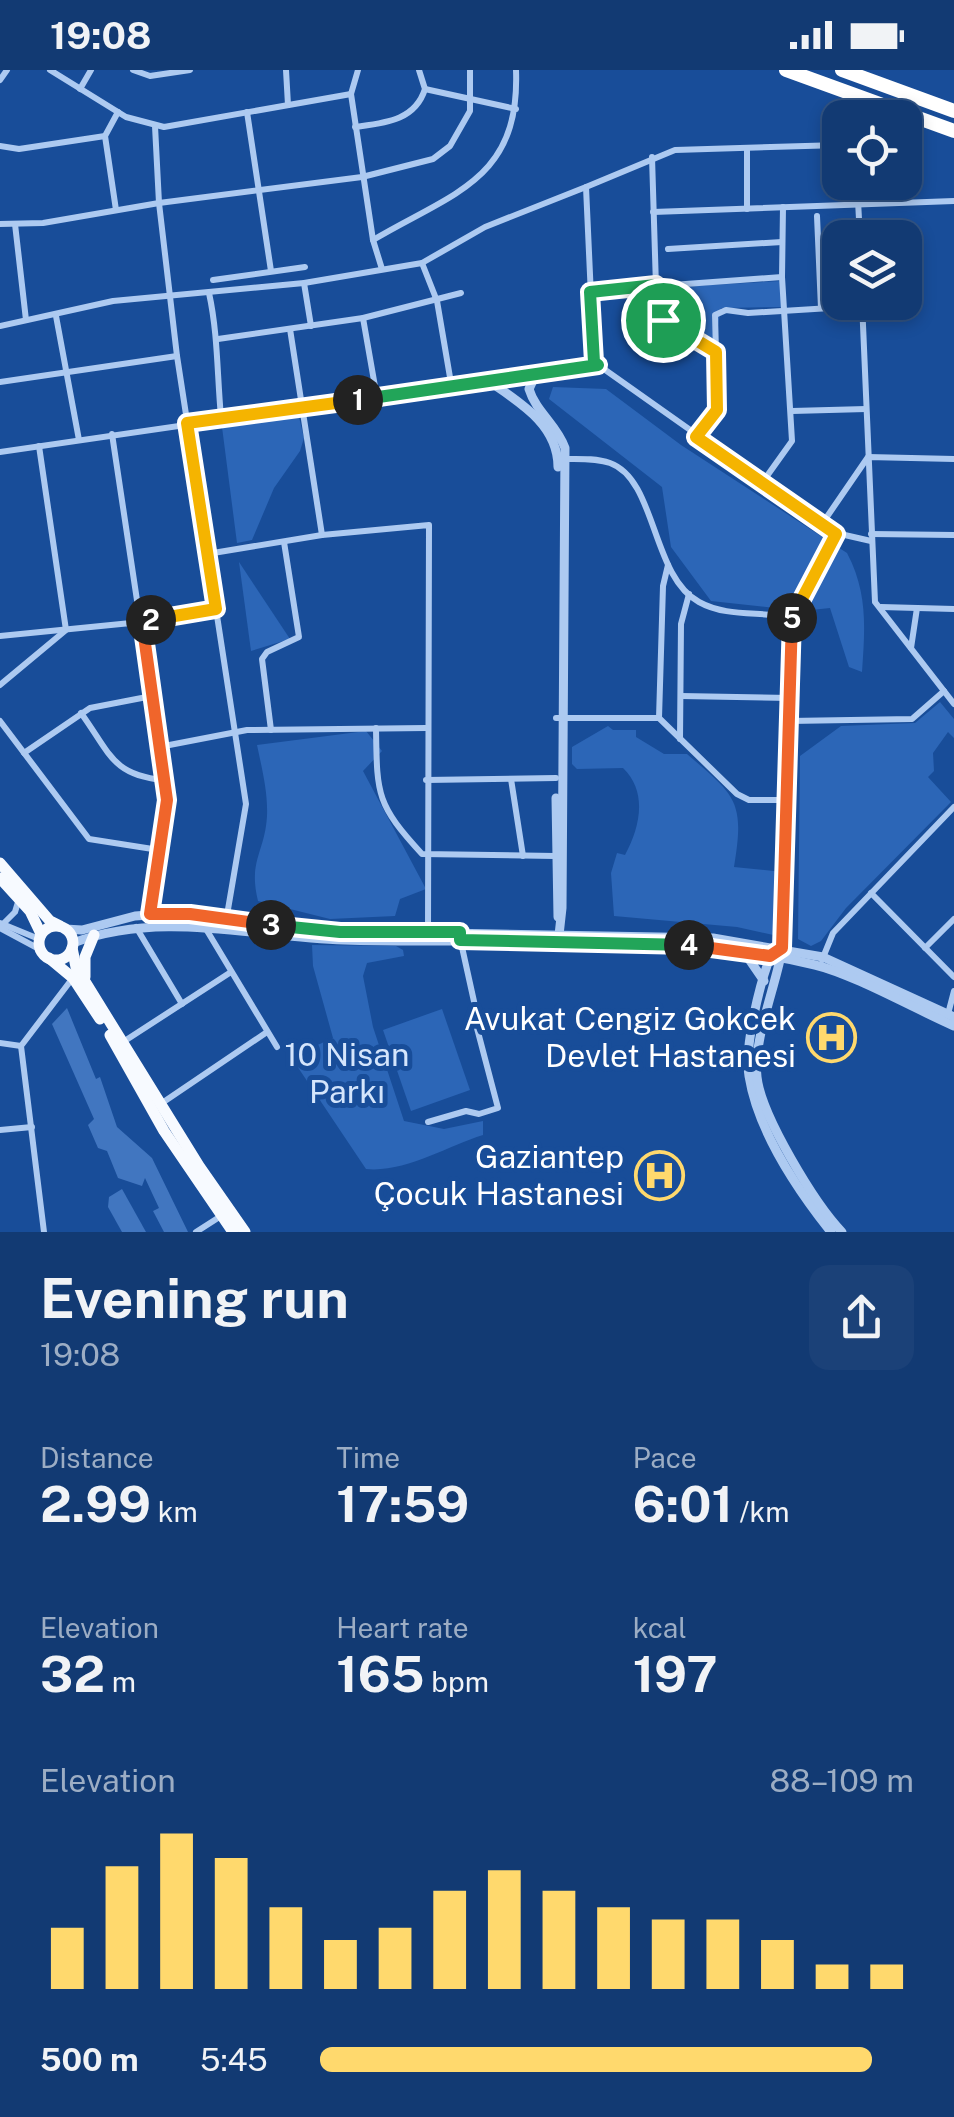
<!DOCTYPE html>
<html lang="en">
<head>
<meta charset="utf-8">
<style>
  :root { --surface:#123a73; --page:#1b4178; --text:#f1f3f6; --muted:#9cadc4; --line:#315485; --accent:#ffd96d }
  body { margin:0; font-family:"Public Sans",sans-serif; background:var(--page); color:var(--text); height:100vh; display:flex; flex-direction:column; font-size:38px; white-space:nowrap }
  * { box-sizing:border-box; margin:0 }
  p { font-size:32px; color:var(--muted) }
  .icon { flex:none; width:55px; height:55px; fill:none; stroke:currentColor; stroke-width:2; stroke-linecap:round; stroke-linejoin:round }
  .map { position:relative; height:1162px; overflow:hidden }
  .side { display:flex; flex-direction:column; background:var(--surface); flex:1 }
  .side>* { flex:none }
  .buttons { position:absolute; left:822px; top:30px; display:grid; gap:20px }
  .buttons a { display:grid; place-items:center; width:100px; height:100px; border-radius:20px; background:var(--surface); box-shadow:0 5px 15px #0003,0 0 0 2px var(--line); font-size:50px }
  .pin { position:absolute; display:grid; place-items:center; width:85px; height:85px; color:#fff; margin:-42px; border:5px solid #fff; border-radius:50%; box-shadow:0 2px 10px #0007 }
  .km { position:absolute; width:50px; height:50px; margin:-25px; border-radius:50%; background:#222; color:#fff; font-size:28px; line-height:50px; text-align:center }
  .round { display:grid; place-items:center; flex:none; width:105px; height:105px; border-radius:20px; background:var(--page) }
  .overview { display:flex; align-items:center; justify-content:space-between; height:170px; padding:0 40px }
  h1 { font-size:55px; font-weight:700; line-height:75px }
  .metrics { display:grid; grid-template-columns:repeat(3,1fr); gap:15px; height:170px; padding:10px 40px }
  .metrics div { display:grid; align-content:center }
  .metrics b { font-size:50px; font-weight:700 }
  .metrics small { font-size:28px; font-weight:400 }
  .metrics p { font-size:28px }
  .chart { height:280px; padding:20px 40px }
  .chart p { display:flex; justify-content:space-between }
  .chart svg { width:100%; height:180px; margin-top:10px; stroke:var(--accent); stroke-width:6 }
  ul { padding:0 40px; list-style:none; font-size:32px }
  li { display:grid; grid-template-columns:160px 120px 1fr; align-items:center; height:75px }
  li i { height:25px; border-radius:12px; background:var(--accent) }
  .status { display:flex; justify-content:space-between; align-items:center; height:70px; padding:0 50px; background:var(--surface); direction:ltr }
  .status svg { height:28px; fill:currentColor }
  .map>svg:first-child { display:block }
</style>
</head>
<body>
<div class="status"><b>19:08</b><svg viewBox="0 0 49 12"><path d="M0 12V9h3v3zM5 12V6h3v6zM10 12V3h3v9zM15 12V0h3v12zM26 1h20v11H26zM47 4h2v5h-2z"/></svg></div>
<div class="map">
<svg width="954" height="1162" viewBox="0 0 954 1162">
  <rect width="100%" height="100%" fill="#184d99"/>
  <!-- green -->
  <g fill="#2c66b7">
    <path d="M782,211V237L721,238L715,273C702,274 677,255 668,246V224L674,217Z"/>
    <path d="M553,317L606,319L681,375L847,483C868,523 865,558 862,602L849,597L830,538L802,541L711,531L671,477L662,417L549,329Z"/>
    <polygon points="299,347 304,368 300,381 274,418 252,470 237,473 222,357"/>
    <polygon points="239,492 290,569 251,581"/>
    <polygon points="940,632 954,649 954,668 948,662 933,683 934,701 928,707 951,732 846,838 821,871 811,876 798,869 800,686 841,656 915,653"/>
    <path d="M608,656L613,660H636V667L664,684H687C736,726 745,731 734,797L783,802L778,866L737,857L614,846L611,803L617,783L625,785C640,757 648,722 623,698L577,699L572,694V677Z"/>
    <path d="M366,661L382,681L363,701L426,819L400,829L395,846L330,849L258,831C248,791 265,782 267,746C268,722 262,699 257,675Z"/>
    <path d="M312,875L396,876L403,880L404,886L367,893L363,906L373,957L404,1051L444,1059L483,1051V1065C447,1076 405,1103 366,1099L291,987L333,968L313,896Z"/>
    <polygon points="442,939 470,1020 411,1041 383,960"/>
  </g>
  <!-- building -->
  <g fill="#4176c0">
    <polygon points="67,938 96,1009 100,1007 117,1057 152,1088 188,1162 164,1162 153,1141 159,1138 145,1108 142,1116 118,1108 107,1081 98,1078 88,1055 94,1049 52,954"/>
    <polygon points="122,1119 146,1162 122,1162 108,1137 109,1127"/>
  </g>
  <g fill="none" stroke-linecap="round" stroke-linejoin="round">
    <!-- minor -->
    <g stroke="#adcaf1" stroke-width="6">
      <polyline points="50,0 126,47 164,57 351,24"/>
      <polyline points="133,0 150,6 190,0"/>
      <polyline points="286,0 288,35"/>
      <polyline points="358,0 351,24 373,170 382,199"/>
      <polyline points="0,10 7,0"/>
      <polyline points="80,19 91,0"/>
      <polyline points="425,19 516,39"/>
      <polyline points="247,42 271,201"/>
      <polyline points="155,56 159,133 177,286 246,734 226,851"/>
      <path d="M355,57C384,53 415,51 425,19L419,0"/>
      <polyline points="840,75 675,80 586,117 594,292 836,463 871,471"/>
      <polyline points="0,76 19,79 105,66"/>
      <polyline points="747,79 747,139"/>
      <polyline points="652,87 657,249 716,282 717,340 696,367"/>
      <polyline points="857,112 860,168"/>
      <polyline points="116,140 105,66 118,42"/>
      <polyline points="653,142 954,131"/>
      <polyline points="817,146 821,238"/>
      <polyline points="0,154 43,153 159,133 362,107 433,89 450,76 470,41 470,0"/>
      <polyline points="15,154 26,250"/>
      <path d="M373,170C454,122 520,110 516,0"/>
      <polyline points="668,179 782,172"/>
      <polyline points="422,193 437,231 452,319"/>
      <polyline points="213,210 305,197"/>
      <polyline points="304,213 311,256"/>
      <polyline points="590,221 782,207"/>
      <path d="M209,223C218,264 217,304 221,347"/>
      <polyline points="862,232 875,532 954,634"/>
      <polyline points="56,246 79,370"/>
      <polyline points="363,248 377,328"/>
      <polyline points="0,256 113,231 304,213 422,193 485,157 586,117"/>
      <polyline points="290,259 322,465"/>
      <polyline points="218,269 363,248 461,223"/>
      <polyline points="716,282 715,245 726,240 748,243 863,236"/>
      <polyline points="0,312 177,286"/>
      <polyline points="792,341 866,339"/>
      <polyline points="112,364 167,730 150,844"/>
      <polyline points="0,382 597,295"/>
      <path d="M564,389C579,389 596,388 610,393C657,410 651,506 699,532C724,546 754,542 782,546L790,553"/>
      <polyline points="762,413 792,371 782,207 783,137"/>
      <polyline points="822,454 868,387 954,389"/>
      <polyline points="871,464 954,465"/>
      <polyline points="207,484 322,465 429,455 428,862"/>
      <polyline points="668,495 663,516 659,648 737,724 749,730 789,730"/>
      <polyline points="881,537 954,539"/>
      <polyline points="0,566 141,552 216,539"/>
      <polyline points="911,578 917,538"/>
      <polyline points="0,615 66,560 39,376"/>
      <polyline points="681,626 790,628"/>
      <path d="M81,643C110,683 112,705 163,710"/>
      <polyline points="556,648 659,648"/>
      <polyline points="0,651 89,769 159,780"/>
      <polyline points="789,651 912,649 944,621"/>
      <path d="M376,658C377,725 376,734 422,784L555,786"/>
      <polyline points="271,660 262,589 267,582 299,567 284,472"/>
      <polyline points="680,669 681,554 689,524"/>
      <polyline points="159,677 247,660 426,658"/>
      <polyline points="24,683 90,638 152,626"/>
      <polyline points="511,709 523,786"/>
      <polyline points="426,710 556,708"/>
      <polyline points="871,823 954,907"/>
      <polyline points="0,853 39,869"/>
      <polyline points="4,853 15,842 19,829"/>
      <polyline points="136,857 182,934"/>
      <polyline points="0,858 41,880"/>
      <polyline points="206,859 277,977"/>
      <polyline points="782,878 789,730 790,553 836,463"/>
      <polyline points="925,878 954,849"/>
      <polyline points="822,890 833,863 954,737"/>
      <polyline points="948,944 954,921"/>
      <polyline points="123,972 231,902"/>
      <polyline points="0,973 21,976"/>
      <polyline points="162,1033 267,962"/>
      <polyline points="428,1052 466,1041 479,1044 498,1038 473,943 475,936 460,868"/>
      <polyline points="0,1060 32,1057"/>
      <polyline points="44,1162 21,976 72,909"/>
      <polyline points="196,1162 221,1146"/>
    </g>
    <!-- tertiary -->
    <g stroke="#adcaf1" stroke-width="9">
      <path d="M535,306L529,319C536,342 557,355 565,378L562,838L559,865"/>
      <path d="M493,314C524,335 558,357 558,397"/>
      <polyline points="556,728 558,847"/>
      <polyline points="65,859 82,860 135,846 177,843 340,861 713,868 823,887 954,947"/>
      <path d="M73,873C162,840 252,867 344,870C501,875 660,858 815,895C853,904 915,939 954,956"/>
      <polyline points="744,882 764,911"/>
      <path d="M771,885C760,912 744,976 749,1006C758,1062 796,1118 831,1162"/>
      <path d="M781,885C774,920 753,973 757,1007C761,1045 815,1134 842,1162"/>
    </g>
    <!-- primary -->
    <g stroke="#f7faff" stroke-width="11">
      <polyline points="0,793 50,851 60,856"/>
      <polyline points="0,808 30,841 41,864"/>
      <circle cx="56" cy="873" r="17"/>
      <polyline points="72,878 76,897 199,1096 245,1162"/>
      <polyline points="49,888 73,908 100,949"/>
      <polyline points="85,907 85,887 94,865"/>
      <polyline points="110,965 164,1061 233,1162"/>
    </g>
    <!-- motorway -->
    <g stroke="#fff" stroke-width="14">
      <polyline points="786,0 954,61"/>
      <polyline points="842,0 954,41"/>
    </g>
  </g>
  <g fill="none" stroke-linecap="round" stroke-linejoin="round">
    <defs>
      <polyline id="split-1" points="358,330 598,295 594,292 590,222 656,215 657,249 663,250"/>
      <polyline id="split-2" points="151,550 216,539 187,353 358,330"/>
      <polyline id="split-3" points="151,550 142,552 167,730 150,844 190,844 271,855"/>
      <polyline id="split-4" points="271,855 340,862 460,862 460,870 689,875"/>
      <polyline id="split-5" points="689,875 770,886 782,878 792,548"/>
      <polyline id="split-6" points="663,250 716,282 717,340 696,367 836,464 792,548"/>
    </defs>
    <!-- split-1 casing -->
    <use href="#split-1" stroke="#fff" stroke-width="20"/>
    <!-- split-2 casing -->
    <use href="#split-2" stroke="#fff" stroke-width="20"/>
    <!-- split-3 casing -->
    <use href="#split-3" stroke="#fff" stroke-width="20"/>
    <!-- split-4 casing -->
    <use href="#split-4" stroke="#fff" stroke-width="20"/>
    <!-- split-5 casing -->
    <use href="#split-5" stroke="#fff" stroke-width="20"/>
    <!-- split-6 casing -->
    <use href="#split-6" stroke="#fff" stroke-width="20"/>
    <!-- split-1 -->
    <use href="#split-1" stroke="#22a559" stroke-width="12"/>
    <!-- split-2 -->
    <use href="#split-2" stroke="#f5b400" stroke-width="12"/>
    <!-- split-3 -->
    <use href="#split-3" stroke="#f0652b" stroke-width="12"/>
    <!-- split-4 -->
    <use href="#split-4" stroke="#22a559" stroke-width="12"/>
    <!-- split-5 -->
    <use href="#split-5" stroke="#f0652b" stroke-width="12"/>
    <!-- split-6 -->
    <use href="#split-6" stroke="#f5b400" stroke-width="12"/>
  </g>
  <!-- icons -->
  <defs>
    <symbol id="hospital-ring" viewBox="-11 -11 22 22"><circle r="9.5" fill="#184d99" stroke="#ffd96d" stroke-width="1.5"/><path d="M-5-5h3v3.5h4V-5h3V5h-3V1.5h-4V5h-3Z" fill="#ffd96d"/></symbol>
  </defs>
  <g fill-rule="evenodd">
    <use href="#hospital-ring" x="804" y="940" width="55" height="55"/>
    <use href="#hospital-ring" x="632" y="1078" width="55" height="55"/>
  </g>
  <g text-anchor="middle" stroke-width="10" stroke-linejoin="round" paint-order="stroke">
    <!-- poi labels -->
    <g font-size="32" fill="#fff" stroke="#184d99" text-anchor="end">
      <text x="796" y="960">Avukat Cengiz Gokcek<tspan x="796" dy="37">Devlet Hastanesi</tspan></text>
      <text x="624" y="1098">Gaziantep<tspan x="624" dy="37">Çocuk Hastanesi</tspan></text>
    </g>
    <!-- park labels -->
    <g font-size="32" fill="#d4e5fc" stroke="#184d99">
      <text x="347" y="996">10 Nisan<tspan x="347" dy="37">Parkı</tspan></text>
    </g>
  </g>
</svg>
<div class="buttons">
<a><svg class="icon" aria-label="locate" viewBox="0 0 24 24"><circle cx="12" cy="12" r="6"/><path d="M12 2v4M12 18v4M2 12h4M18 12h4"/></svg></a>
<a><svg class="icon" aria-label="layers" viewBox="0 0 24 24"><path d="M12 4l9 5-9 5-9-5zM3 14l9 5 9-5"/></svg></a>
</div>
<div class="pin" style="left:663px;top:250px;background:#1e9e55"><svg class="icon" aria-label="arrive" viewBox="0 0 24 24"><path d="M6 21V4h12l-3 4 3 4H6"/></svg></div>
<b class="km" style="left:358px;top:330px">1</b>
<b class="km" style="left:151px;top:550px">2</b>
<b class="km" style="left:271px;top:855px">3</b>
<b class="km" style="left:689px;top:875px">4</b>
<b class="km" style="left:792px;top:548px">5</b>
</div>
<section class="side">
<div class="overview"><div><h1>Evening run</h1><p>19:08</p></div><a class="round"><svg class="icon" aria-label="share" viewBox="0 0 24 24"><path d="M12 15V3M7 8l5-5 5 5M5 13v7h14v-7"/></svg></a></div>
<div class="metrics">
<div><p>Distance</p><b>2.99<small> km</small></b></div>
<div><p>Time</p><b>17:59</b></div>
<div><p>Pace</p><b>6:01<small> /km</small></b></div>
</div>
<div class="metrics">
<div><p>Elevation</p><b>32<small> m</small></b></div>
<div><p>Heart rate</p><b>165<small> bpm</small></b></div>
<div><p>kcal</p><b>197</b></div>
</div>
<div class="chart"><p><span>Elevation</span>88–109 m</p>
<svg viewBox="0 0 160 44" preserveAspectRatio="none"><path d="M5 44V29M15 44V14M25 44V6M35 44V12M45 44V24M55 44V32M65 44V29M75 44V20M85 44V15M95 44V20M105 44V24M115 44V27M125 44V27M135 44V32M145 44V38M155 44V38"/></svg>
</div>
<ul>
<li><b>500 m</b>5:45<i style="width:93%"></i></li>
</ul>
</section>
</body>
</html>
